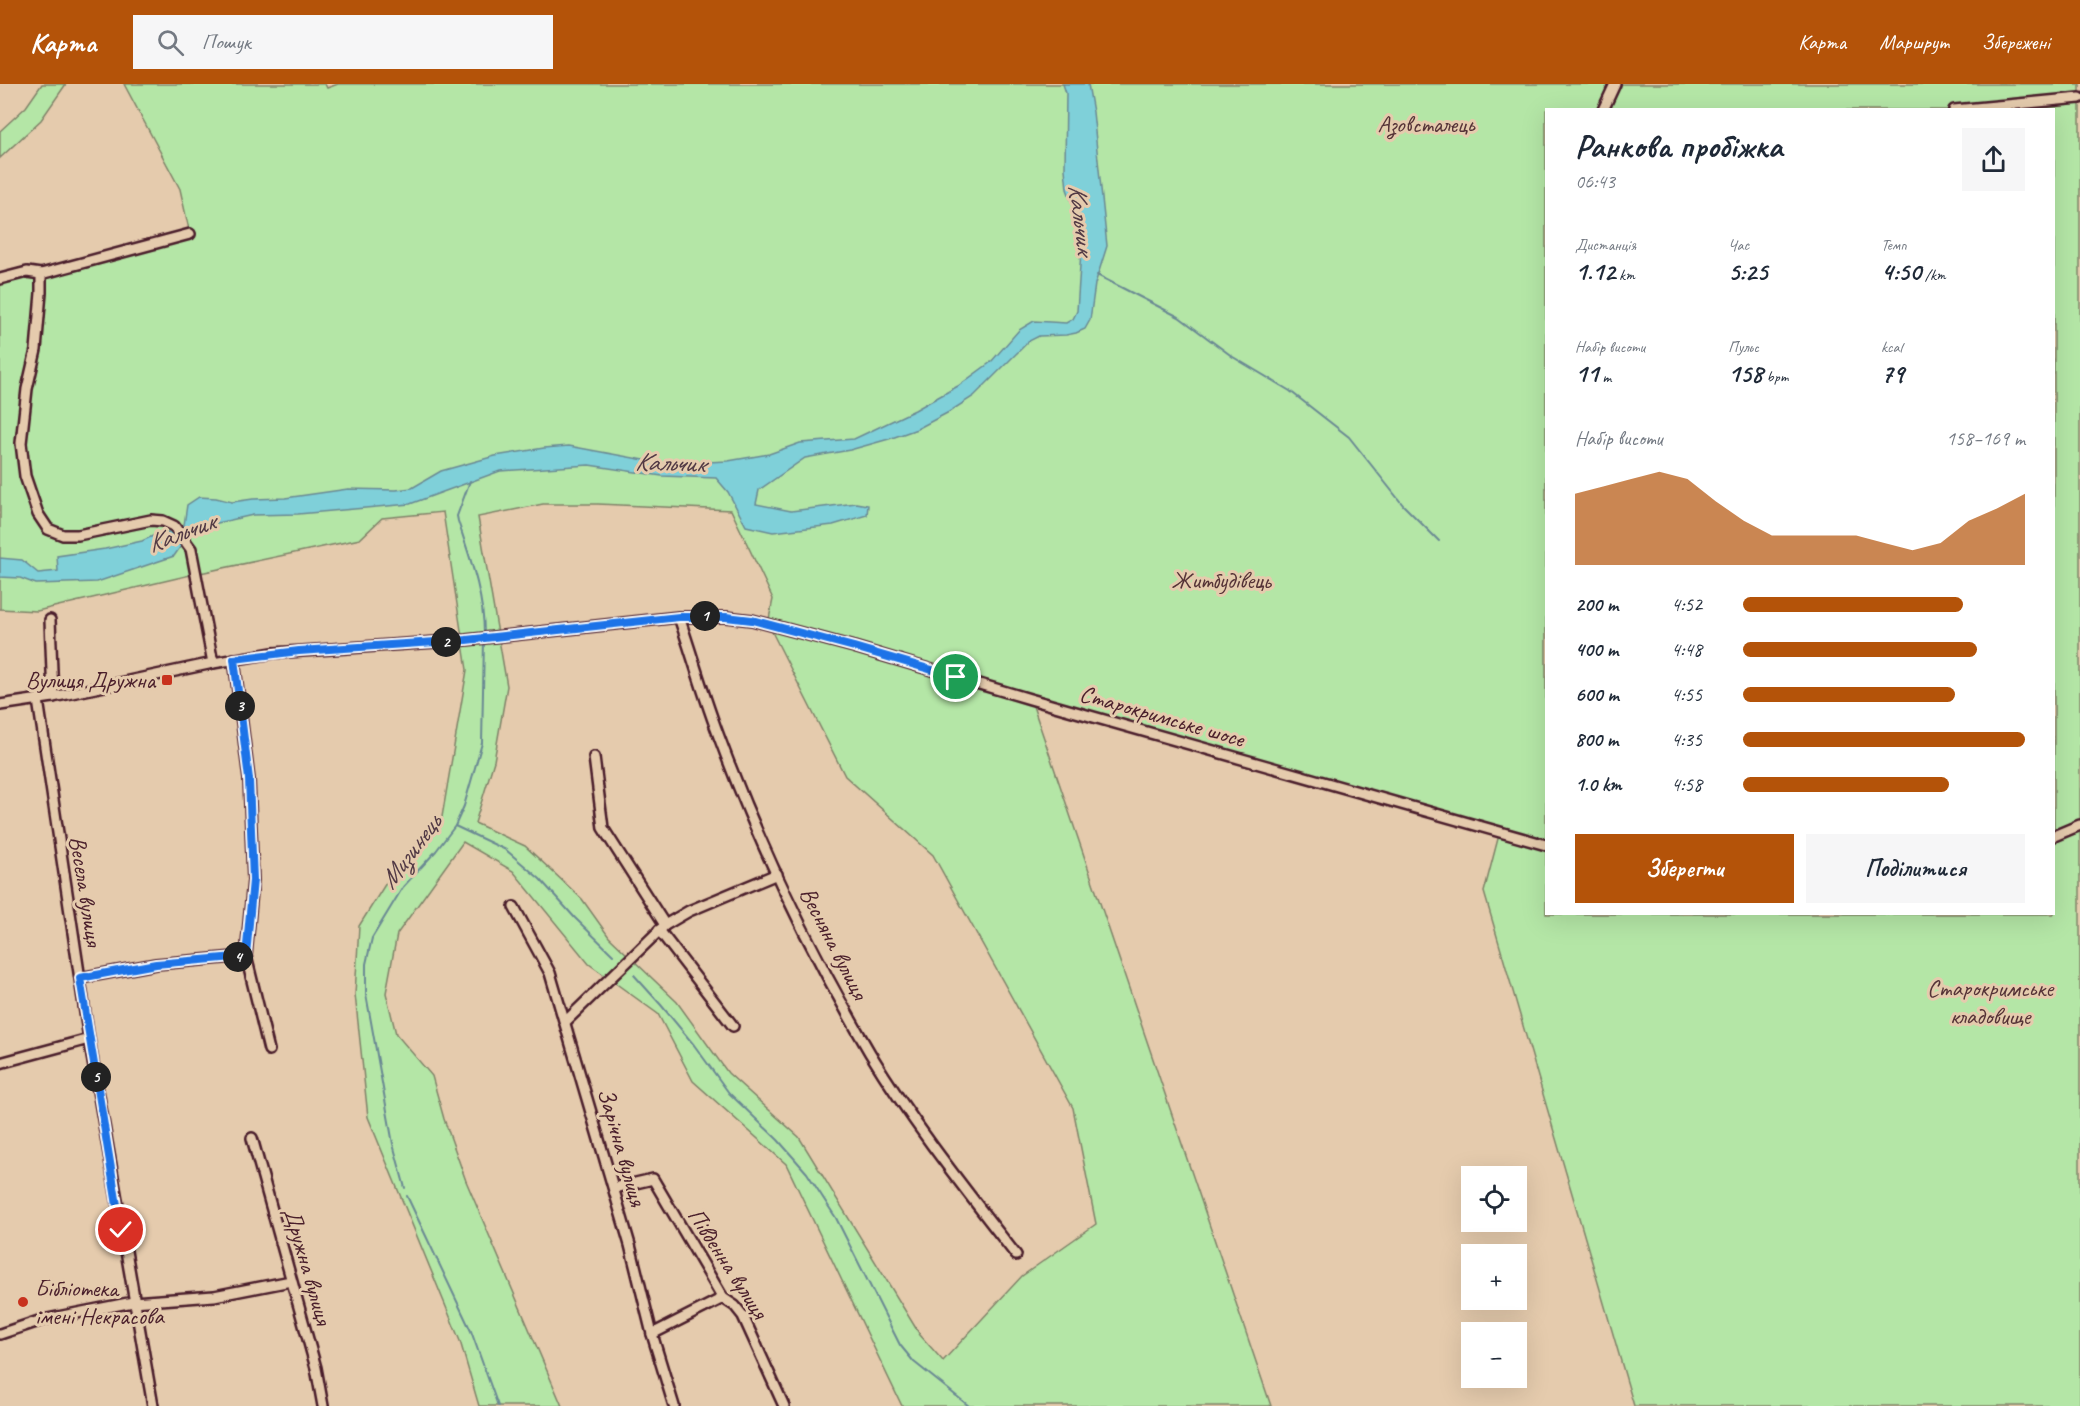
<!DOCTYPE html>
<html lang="uk">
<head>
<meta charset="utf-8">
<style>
  :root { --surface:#fff; --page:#f6f6f7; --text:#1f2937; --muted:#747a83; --accent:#b45309 }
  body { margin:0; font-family:Caveat,sans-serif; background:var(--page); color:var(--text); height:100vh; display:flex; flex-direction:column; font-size:22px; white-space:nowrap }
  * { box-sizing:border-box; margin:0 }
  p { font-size:20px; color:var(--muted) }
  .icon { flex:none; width:33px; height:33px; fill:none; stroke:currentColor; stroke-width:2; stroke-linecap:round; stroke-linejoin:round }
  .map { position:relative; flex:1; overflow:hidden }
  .drawer { position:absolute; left:1545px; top:24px; width:510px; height:807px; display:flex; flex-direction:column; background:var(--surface); border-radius:0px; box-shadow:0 6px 24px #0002 }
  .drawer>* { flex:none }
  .tools { position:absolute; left:1461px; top:1082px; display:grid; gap:12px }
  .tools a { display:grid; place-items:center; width:66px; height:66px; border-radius:0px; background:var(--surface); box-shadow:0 6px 24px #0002; font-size:30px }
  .pin { position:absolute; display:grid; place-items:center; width:51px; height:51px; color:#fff; margin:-26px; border:3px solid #fff; border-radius:50%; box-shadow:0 2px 6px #0007 }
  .km { position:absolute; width:30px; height:30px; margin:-15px; border-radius:50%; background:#222; color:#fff; font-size:16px; line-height:30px; text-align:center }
  .round { display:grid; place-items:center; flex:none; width:63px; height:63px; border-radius:0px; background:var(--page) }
  .summary { display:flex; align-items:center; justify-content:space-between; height:102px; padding:0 30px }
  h1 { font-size:33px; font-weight:800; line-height:45px }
  .stats { display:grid; grid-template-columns:repeat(3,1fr); gap:9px; height:102px; padding:6px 30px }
  .stats div { display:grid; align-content:center }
  .stats b { font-size:26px; font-weight:800 }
  .stats small { font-size:16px; font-weight:400 }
  .stats p { font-size:16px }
  .chart { height:168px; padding:12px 30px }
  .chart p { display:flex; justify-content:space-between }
  .chart svg { width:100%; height:108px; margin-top:6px; fill:var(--accent); opacity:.7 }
  .cta { display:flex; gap:12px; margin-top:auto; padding:12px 30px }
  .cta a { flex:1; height:69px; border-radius:0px; background:var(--accent); color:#fff; font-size:24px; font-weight:800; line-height:69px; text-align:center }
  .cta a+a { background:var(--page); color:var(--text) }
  ul { padding:0 30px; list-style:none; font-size:20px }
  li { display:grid; grid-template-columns:96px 72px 1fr; align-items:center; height:45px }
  li i { height:15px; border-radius:8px; background:var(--accent) }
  header { display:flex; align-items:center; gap:36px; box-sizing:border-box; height:84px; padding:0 30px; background:var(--accent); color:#fff }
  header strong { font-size:28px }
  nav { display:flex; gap:33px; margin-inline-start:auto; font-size:21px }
  .search { width:420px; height:54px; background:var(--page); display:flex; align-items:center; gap:15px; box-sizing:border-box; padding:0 21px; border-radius:0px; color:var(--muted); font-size:22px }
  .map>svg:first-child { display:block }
</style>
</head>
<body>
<header>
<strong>Карта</strong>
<div class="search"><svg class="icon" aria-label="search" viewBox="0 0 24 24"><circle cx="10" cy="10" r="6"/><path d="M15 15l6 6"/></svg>Пошук</div>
<nav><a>Карта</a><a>Маршрут</a><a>Збережені</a></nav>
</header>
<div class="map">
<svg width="2080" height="1322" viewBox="0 0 2080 1322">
  <rect width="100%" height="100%" fill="#e5cbad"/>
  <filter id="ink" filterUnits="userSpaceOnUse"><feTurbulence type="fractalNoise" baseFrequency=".0167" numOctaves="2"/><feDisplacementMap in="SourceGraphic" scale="12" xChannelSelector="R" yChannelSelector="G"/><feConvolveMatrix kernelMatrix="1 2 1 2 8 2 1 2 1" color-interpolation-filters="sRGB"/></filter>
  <g filter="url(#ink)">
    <!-- green -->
    <g fill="#b4e6a6" stroke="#7f8268" stroke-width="1.5" fill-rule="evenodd">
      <polygon points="42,0 66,0 41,36 0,74 0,47 26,23"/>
      <path d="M124,0H325L327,4L338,0H2080V1322H1634L1484,808L1500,747L1031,616L1271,1322H902L786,1080L693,997L658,930L589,880L513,787L463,758L397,850L386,909L396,950L432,992L444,1035L466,1097L562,1322H479L460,1257L368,1033L355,910L359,842L396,783L442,733L467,586L443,428L382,434L360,455L186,492L37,527L0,525V195L41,190L190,150L180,105ZM1546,26H2054V830H1546ZM543,420H598L731,426L773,515L768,540L845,692L933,771L1073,1024L1096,1140L1022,1192L943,1277L920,1251L799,1053L728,989L677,918L609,853L582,815L525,762L475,739L494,677L507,602L478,433Z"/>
    </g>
    <!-- water -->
    <polygon fill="#7fd0d9" stroke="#6a8993" stroke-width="1.5" points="1063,0 1088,0 1093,28 1107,162 1095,200 1090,236 1085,245 1076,249 1066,251 1039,252 1029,257 974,312 949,328 917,345 889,355 850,366 805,374 759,406 756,420 791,427 856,419 868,421 867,431 833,441 773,448 746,442 728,408 716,394 662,392 589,381 500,387 410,420 298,430 253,431 213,440 190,449 174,472 97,498 36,500 20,494 0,493 0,474 22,476 38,489 58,487 57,472 105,465 142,457 157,450 173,447 184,441 187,421 199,413 216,414 232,418 253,415 285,414 348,405 396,406 412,404 441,387 495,372 544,364 569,362 666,380 728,377 769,370 800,359 854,355 915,326 958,302 991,278 1019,246 1034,237 1066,239 1073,235 1077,227 1082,152 1079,136 1067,105 1065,85 1066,9"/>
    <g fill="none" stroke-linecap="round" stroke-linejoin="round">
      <!-- stream -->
      <g stroke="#6a8993" stroke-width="2">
        <polyline points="1097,191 1179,233 1233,273 1290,307 1349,353 1403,421 1439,457"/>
        <path d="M470,397L457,432L458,437C470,474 484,511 484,550"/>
        <polyline points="455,742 506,766 540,795 575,834 613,871"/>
        <polyline points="634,891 661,921 694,961 729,1009 778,1056 807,1089 836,1134 900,1261 914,1278 969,1322"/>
        <polyline points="405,1104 393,1060 366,910 366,880 372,854 403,803 436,767 455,742 464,722 482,659 484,556"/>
        <polyline points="407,1112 471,1247 498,1322"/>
      </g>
      <defs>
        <g id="minor">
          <polyline points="1603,26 1615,0"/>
          <polyline points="1954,26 2080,14"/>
          <polyline points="41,190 41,209 36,266 27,305 21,359 25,392 38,430 48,445 63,451 78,451 151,436 163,437 174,442 191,465 213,579"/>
          <polyline points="0,195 27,188 41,190 190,150"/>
          <path d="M679,533C693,574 705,617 721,658C761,765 812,870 870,969C913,1040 965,1105 1016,1171"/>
          <polyline points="50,536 53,613"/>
          <polyline points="234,575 249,695 253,796 246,872 269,966"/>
          <polyline points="38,616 89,955 153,1322"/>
          <polyline points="0,621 53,613 213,579 273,569 466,556 679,533 726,533 752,536 854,563 1030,615 1546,761"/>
          <polyline points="594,673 603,744 665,841"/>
          <polyline points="2054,752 2080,741"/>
          <polyline points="514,823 550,889 630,1161 652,1250 674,1322"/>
          <polyline points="659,846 733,942"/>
          <polyline points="80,894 156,880 246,872"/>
          <polyline points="565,938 665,841 689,827 777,790"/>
          <polyline points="0,979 89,955"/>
          <polyline points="252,1054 316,1284 323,1322"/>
          <polyline points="614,1104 653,1095 723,1214 735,1222 743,1232 784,1322"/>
          <polyline points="0,1250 42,1236 133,1218 214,1212 291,1197"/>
          <polyline points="652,1250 723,1214"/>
        </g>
      </defs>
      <!-- minor casing -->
      <use href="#minor" stroke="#4a1f2b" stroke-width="14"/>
      <!-- minor -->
      <use href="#minor" stroke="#e5cbad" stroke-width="9"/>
    </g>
  </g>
  <g fill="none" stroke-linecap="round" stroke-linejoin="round" filter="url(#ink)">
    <defs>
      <polyline id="route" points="121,1146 80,894 156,880 246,872 253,796 249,695 234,575 299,567 466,556 679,533 726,533 752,536 854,563 956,593"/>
    </defs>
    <!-- route casing -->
    <use href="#route" stroke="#fff" stroke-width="12"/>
    <!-- route -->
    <use href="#route" stroke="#1a73e8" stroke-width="8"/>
  </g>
  <!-- markers -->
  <g fill="#c8321e" stroke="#e5cbad" stroke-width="2">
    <rect x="161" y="590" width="12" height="12" rx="3"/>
    <circle cx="23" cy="1218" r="6"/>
  </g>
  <g text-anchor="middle" stroke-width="6" stroke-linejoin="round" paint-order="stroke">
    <!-- park labels -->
    <g font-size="24" fill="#553337" stroke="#e5cbad">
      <text x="1426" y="48">Азовсталець</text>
      <text x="1221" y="504">Житбудівець</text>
      <text x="1990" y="912">Старокримське<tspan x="1990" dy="28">кладовище</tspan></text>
    </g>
    <!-- poi labels -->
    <g font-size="24" fill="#4a1f2b" stroke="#e5cbad" text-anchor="end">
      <text x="155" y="604">Вулиця Дружна</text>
      <text x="35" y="1212" text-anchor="start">Бібліотека<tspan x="35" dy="28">імені Некрасова</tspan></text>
    </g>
    <!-- street labels -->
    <g font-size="24" fill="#4a1f2b" stroke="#e5cbad">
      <text transform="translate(1162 632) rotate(16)" y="8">Старокримське шосе</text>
      <text transform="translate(86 807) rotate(81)" y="8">Весела вулиця</text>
      <text transform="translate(834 859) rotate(63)" y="8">Весняна вулиця</text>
      <text transform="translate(622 1063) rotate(74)" y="8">Зарічна вулиця</text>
      <text transform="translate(728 1179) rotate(57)" y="8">Південна вулиця</text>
      <text transform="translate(308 1182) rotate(74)" y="8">Дружна вулиця</text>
    </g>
    <!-- water labels -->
    <g font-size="26" font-style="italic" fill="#523a45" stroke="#e5cbad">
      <text transform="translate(1082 135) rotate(83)" y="9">Кальчик</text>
      <text transform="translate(670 378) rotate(2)" y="9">Кальчик</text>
      <text transform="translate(181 448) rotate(-20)" y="9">Кальчик</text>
      <text transform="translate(410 767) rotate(-53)" y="9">Мизинець</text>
    </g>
  </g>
</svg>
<div class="tools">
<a><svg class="icon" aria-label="locate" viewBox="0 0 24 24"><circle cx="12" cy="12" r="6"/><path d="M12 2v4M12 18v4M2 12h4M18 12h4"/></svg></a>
<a>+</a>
<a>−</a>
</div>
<div class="pin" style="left:956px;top:593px;background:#1e9e55"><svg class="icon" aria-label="arrive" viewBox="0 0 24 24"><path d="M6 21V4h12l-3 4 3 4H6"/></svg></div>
<div class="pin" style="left:121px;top:1146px;background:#d93025"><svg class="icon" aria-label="check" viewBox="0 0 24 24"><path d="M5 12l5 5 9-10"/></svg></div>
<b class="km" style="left:705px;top:532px">1</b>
<b class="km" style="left:446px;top:558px">2</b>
<b class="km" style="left:240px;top:622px">3</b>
<b class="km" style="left:238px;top:873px">4</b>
<b class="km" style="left:96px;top:993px">5</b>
<section class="drawer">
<div class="summary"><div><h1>Ранкова пробіжка</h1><p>06:43</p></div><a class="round"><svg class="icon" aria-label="share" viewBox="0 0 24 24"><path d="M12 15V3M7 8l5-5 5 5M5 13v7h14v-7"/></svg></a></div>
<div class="stats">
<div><p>Дистанція</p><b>1.12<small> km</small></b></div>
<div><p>Час</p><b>5:25</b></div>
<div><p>Темп</p><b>4:50<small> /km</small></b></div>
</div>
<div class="stats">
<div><p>Набір висоти</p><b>11<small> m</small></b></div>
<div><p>Пульс</p><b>158<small> bpm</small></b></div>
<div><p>kcal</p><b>79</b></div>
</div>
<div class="chart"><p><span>Набір висоти</span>158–169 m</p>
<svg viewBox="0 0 160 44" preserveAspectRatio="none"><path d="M0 44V15L10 12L20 9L30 6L40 9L50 18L60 26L70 32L80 32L90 32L100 32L110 35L120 38L130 35L140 26L150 21L160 15V44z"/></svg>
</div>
<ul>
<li><b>200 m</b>4:52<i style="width:78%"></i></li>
<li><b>400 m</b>4:48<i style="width:83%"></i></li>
<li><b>600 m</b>4:55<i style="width:75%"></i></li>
<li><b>800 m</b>4:35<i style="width:100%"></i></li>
<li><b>1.0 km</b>4:58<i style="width:73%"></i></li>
</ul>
<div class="cta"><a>Зберегти</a><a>Поділитися</a></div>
</section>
</div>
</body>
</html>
